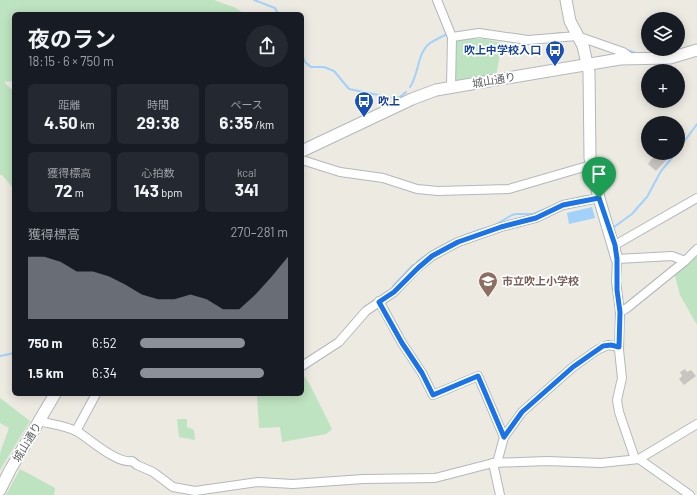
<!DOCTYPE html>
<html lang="ja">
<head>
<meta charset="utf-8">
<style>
  :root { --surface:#171b24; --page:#242831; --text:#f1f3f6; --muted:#9ea1a6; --accent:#8c9099 }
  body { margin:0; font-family:Barlow,"Noto Sans JP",sans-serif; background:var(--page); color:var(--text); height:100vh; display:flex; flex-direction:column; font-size:15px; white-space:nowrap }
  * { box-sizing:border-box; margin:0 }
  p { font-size:13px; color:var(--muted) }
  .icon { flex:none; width:22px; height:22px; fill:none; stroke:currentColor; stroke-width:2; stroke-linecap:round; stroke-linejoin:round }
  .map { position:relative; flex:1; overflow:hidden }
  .side { position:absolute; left:12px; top:12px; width:292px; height:384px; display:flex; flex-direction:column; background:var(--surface); border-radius:6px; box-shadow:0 2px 10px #0003 }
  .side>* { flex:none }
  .fabs { position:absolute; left:641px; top:12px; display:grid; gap:8px }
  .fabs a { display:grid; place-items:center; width:44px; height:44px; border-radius:50%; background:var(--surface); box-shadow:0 2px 10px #0003; font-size:20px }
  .pin { position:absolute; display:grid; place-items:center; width:34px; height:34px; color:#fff; margin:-41px -17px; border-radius:50% 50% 50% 0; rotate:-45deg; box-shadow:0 0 4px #0007 }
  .pin .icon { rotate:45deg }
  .round { display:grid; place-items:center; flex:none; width:42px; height:42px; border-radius:21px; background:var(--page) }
  .headline { display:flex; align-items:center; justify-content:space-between; height:68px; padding:0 16px }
  h1 { font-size:22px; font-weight:700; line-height:30px }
  .stats { display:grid; grid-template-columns:repeat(3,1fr); gap:6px; height:68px; padding:4px 16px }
  .stats div { display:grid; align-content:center; border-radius:6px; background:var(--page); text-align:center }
  .stats b { font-size:17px; font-weight:700 }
  .stats small { font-size:11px; font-weight:400 }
  .stats p { font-size:11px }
  .chart { height:112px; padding:8px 16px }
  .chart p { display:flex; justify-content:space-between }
  .chart svg { width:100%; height:72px; margin-top:4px; fill:var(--accent); opacity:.7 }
  ul { padding:0 16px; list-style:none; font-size:13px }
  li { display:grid; grid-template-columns:64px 48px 1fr; align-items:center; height:30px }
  li i { height:10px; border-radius:5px; background:var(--accent) }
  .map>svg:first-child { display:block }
</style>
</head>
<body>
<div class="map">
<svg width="697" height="495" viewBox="0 0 697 495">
  <rect width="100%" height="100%" fill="#eceae1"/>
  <!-- green -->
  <g fill="#bee3c0">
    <polygon points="0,0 214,0 236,8 244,14 14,14 14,81 4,82 11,89 14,88 14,189 2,175 0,175"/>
    <polygon points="456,39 485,39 502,43 496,76 457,83 454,80 453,42"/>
    <polygon points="697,251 697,325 680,295 674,272"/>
    <polygon points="302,373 310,385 332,429 326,434 282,442 280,427 259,428 257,394 302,394"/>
    <polygon points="0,398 30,421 0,470 0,453 9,428 0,423"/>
    <polygon points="177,419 187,419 187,427 194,430 195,440 179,437"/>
    <polygon points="20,469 55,488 54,495 6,495"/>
  </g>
  <!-- water -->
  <polygon fill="#a2d2fb" points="592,207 595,218 569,224 567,213"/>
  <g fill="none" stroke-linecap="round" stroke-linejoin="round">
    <!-- stream -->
    <g stroke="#a2d2fb" stroke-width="2">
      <polyline points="254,0 275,8 278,14"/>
      <polyline points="485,30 496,32"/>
      <polyline points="553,34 562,33"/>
      <polyline points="627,50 636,53"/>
      <polyline points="302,54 305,62 311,67 324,67 334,71 349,89 393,98 400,97 406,92"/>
      <path d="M410,87C419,74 417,53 430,43C435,40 441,37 447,34"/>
      <polyline points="678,150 697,124"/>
      <polyline points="561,202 586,196"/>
      <polyline points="495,225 512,215 516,214 533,214 548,208"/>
      <polyline points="614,227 632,214 638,207 647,197 661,171 676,153"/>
      <path d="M417,262C437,246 461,236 485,228"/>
      <polyline points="393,286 413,265"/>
      <polyline points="348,326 365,307 388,291"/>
      <polyline points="0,356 14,353"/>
    </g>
  </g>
  <!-- building -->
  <g fill="#c8c4bf">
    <polygon points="656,153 673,153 656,171 648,164"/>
    <polygon points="685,369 687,372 691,370 696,376 684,385 679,379 682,376 680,372"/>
  </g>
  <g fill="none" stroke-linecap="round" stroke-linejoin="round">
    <defs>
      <g id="minor">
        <polyline points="437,0 452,37 451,87"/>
        <polyline points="452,37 479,33 528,40 577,36 623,52 631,58"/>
        <polyline points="302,160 340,172 383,178 417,189 438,191 509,189 591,165"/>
        <polyline points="615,245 697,198"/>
        <polyline points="379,301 402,343 422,373 433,395 478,376 504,437"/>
        <polyline points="620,312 627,308 685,261"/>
        <polyline points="302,366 339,342 366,311 394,292 417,268 432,256 458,242 501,227 536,218 563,205 599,198"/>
        <path d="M39,421C51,424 68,426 78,432C91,440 117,464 132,461L137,465L153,472L173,487L195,491L258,482L293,484L363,479L435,478L493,463L547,461L601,463L639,459L697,424"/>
        <polyline points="76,431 96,394"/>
        <polyline points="635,459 619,412 617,400 622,378 619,350 620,312 616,281 617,259 672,256 685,261 697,249"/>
        <polyline points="639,459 690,495"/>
        <polyline points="493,463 500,495"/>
        <polyline points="497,463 504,437 522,412 573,367 597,350 608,345 619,347"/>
      </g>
      <g id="tertiary">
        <polyline points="566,0 570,21 583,46 589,72 590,158 599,198 617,259"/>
        <polyline points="302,151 412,99 436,90 620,59 670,58 697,50"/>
        <polyline points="0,490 10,470 55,394"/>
      </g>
    </defs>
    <!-- minor casing -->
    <use href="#minor" stroke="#b4b7bc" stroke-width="10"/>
    <!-- tertiary casing -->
    <use href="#tertiary" stroke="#b4b7bc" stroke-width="13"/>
    <!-- minor -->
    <use href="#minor" stroke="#fff" stroke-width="8"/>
    <!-- tertiary -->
    <use href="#tertiary" stroke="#fff" stroke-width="11"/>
  </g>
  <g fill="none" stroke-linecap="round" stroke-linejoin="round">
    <defs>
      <polygon id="route" points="599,198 615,245 617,259 617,290 620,312 619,347 611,345 603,346 573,367 522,412 504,437 478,376 433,395 422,373 402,343 379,302 394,292 418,268 432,256 458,242 501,227 536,218 563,205"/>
    </defs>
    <!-- route casing -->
    <use href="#route" stroke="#fff" stroke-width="8"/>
    <!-- route -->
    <use href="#route" stroke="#1a73e8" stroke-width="5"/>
  </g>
  <!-- icons -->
  <defs>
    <symbol id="bus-pin" viewBox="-11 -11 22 30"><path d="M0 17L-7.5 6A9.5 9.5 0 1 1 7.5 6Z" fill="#1a4fb4" stroke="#fff"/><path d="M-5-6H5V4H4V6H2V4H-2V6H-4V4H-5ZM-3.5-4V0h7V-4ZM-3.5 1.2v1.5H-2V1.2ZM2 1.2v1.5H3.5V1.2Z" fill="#fff"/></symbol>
    <symbol id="school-pin" viewBox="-11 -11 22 30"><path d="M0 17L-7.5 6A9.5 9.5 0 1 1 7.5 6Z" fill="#8d6e63" stroke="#fff"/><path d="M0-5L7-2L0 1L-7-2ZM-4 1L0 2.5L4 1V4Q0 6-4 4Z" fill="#fff"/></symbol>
  </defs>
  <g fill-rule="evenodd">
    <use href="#bus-pin" x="544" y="39" width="22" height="30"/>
    <use href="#bus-pin" x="353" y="90" width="22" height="30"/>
    <use href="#school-pin" x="477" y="270" width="22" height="30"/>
  </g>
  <g text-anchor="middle" stroke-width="3.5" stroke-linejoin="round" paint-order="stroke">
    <!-- transit labels -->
    <g font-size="11" font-weight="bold" fill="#164399" stroke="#fff" text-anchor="end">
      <text x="541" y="54">吹上中学校入口</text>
      <text x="378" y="105" text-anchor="start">吹上</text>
    </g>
    <!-- street labels -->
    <g font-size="11" fill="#5a5d62" stroke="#fff">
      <text transform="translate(494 80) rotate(-10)" y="4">城山通り</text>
      <text transform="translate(27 442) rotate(-59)" y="4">城山通り</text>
    </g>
    <!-- education labels -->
    <g font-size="11" font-weight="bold" fill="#785e54" stroke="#fff" text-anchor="start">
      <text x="502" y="285">市立吹上小学校</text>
    </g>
  </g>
</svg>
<div class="fabs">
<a><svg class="icon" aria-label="layers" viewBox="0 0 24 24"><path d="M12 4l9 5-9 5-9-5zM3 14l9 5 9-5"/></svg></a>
<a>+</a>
<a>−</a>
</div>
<div class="pin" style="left:599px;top:198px;background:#1e9e55"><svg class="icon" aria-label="arrive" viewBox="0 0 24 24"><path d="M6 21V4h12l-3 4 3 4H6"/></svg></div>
<section class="side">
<div class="headline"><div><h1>夜のラン</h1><p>18:15 · 6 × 750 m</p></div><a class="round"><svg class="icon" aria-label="share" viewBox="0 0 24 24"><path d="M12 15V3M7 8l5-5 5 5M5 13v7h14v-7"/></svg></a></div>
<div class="stats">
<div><p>距離</p><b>4.50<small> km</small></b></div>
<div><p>時間</p><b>29:38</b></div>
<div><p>ペース</p><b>6:35<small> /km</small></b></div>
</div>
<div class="stats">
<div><p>獲得標高</p><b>72<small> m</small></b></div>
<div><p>心拍数</p><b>143<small> bpm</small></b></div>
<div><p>kcal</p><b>341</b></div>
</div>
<div class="chart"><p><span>獲得標高</span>270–281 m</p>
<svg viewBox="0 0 160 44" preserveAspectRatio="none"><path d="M0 44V6L10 6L20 9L30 15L40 15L50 18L60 23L70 29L80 32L90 32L100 29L110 32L120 38L130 38L140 29L150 18L160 6V44z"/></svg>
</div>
<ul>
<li><b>750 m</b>6:52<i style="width:71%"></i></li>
<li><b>1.5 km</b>6:34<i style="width:84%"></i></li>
</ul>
</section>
</div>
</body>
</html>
